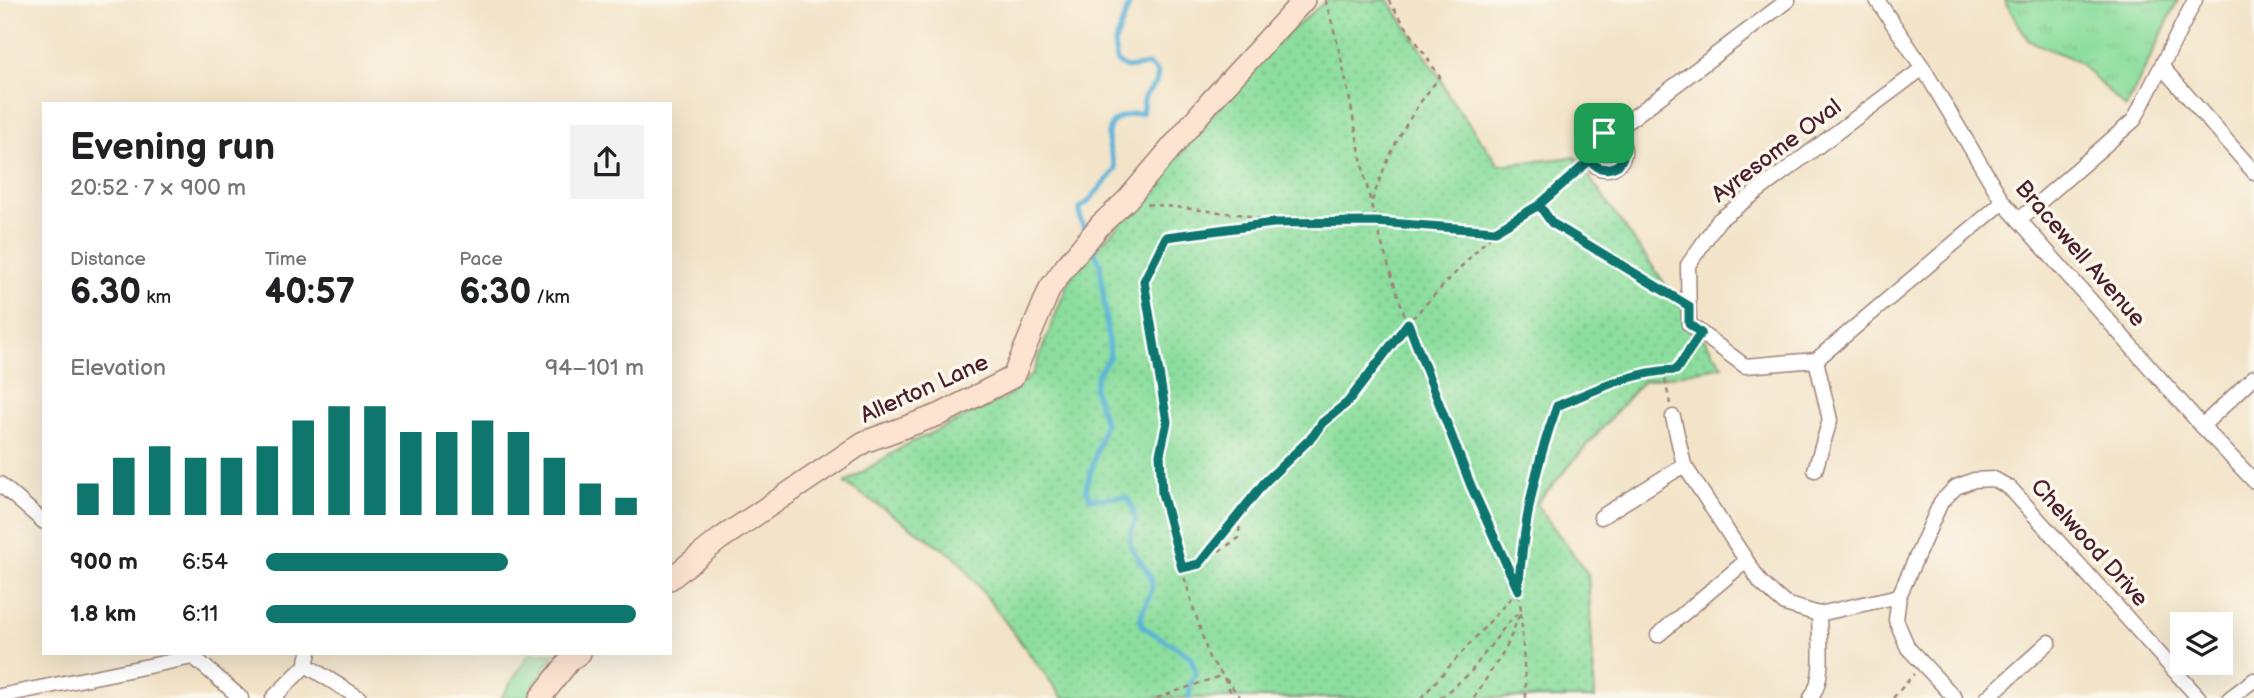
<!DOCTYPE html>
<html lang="en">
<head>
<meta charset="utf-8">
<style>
  :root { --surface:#fff; --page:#f2f2f2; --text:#202124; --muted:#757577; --accent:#0f766e }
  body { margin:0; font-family:"Balsamiq Sans",sans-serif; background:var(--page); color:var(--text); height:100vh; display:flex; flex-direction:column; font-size:26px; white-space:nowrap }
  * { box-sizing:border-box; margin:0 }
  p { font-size:23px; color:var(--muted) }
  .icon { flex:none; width:38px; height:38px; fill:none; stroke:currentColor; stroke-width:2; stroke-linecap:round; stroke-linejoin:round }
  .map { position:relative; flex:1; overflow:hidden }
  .panel { position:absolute; left:42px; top:102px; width:630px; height:553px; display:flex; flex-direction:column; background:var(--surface); border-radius:0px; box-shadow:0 7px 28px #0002 }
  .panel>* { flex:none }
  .buttons { position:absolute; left:2170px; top:612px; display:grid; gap:14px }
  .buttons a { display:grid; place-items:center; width:63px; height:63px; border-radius:0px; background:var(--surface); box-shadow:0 7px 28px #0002; font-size:35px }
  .pin { position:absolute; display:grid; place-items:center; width:60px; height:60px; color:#fff; margin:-30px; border-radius:14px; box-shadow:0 4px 10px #0006 }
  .round { display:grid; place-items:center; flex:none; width:74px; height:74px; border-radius:0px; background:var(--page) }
  .headline { display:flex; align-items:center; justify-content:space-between; height:119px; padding:0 28px }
  h1 { font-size:38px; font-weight:700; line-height:52px }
  .stats { display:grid; grid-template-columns:repeat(3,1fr); gap:10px; height:119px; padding:7px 28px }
  .stats div { display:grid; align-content:center }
  .stats b { font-size:35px; font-weight:700 }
  .stats small { font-size:19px; font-weight:400 }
  .stats p { font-size:19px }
  .chart { height:196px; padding:14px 28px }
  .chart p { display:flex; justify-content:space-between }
  .chart svg { width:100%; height:126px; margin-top:7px; stroke:var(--accent); stroke-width:6 }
  ul { padding:0 28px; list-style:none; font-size:23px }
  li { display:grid; grid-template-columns:112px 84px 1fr; align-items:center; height:52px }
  li i { height:18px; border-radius:9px; background:var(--accent) }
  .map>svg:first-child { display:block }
</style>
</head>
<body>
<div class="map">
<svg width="2254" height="698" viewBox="0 0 2254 698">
  <defs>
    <pattern id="grass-tufts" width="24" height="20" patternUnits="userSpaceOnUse" patternTransform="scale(1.75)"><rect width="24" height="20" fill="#8cde9e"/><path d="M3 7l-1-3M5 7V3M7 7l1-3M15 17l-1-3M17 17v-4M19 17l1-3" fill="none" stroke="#7abe88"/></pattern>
    <pattern id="park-dots" width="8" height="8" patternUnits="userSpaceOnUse" patternTransform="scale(1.75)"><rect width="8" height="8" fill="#8cde9e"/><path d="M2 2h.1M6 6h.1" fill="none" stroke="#7abe88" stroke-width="1.8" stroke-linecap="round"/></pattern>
  </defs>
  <rect width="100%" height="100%" fill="#fbf7ec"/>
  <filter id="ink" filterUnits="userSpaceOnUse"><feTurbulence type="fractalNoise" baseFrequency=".0143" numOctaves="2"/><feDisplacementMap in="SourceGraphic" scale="14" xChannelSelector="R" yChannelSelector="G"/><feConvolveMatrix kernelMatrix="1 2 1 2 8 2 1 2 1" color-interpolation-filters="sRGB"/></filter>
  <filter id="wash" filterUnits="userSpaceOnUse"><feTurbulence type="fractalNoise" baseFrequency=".00686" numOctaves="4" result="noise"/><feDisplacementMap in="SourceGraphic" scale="28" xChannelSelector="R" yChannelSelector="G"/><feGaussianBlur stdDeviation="1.57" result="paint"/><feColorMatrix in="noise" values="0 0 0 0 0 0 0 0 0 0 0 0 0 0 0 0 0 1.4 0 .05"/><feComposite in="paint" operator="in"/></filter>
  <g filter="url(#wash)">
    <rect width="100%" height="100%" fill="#f3e4c9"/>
    <!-- grass -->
    <g fill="url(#grass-tufts)" stroke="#6b7e64" stroke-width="2">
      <polygon points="2004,0 2178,0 2126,108 2076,60 2029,41"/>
      <polygon points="530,653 555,653 527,698 501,698"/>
    </g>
    <!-- park -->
    <polygon fill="url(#park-dots)" stroke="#6b7e64" stroke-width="2" points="1327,0 1388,0 1440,77 1448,95 1499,165 1575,157 1723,366 1643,381 1536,504 1588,574 1595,698 1063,698 957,558 845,483 904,446 1005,398 1033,373 1071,275 1144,198 1262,55"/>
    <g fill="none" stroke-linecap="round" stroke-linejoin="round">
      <!-- stream -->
      <g stroke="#59b2d7" stroke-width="5">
        <path d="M1087,234L1080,219V208L1088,202L1116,169C1104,137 1100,115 1142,113L1145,95L1156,83L1158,73L1149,65L1126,68L1117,62L1114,45L1131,0"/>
        <path d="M1091,243L1100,263L1110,356L1097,375L1094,388L1105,423L1086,488L1090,498C1103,499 1115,496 1128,498C1131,505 1135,512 1135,519C1135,526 1130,534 1130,541C1132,558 1152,569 1152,585C1152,601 1137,609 1142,626L1190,656L1196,672L1190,685L1189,698"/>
      </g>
    </g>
  </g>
  <g filter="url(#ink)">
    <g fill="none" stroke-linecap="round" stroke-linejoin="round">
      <defs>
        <g id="street">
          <polyline points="1877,0 1923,68 2003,202 2202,426 2254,481"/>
          <polyline points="2162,67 2254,172"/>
          <polyline points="1923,68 1719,220 1688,265 1689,324 1745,366 1816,360 2003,202"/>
          <circle cx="1606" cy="151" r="18"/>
          <polyline points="1611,134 1788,0"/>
          <polyline points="2019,220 2134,120 2195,0"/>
          <polyline points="1673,417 1684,465 1761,583 1785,604 1819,614 1899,596"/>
          <polyline points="2202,426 2254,377"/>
          <polyline points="1815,470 1830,420 1816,360"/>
          <polyline points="0,484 44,522"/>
          <polyline points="1601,517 1684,465"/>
          <polyline points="1658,635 1746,561"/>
          <polyline points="189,653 241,698"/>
          <polyline points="306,665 359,698"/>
          <polyline points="0,696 193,657"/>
          <polyline points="273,698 306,665 309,653"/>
          <path d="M1811,698C1826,677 1819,639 1819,614"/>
          <polyline points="1955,698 1908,648 1896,620 1899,596 1941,502 1956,487 1974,480 1994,479 2010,488 2199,698"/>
          <polyline points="1987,698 2049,642"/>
          <polyline points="2230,698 2254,680"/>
        </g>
        <g id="secondary">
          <polyline points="670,579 720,539 864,442 941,414 1013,377 1050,288 1066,266 1101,224 1127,200 1210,102 1304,0"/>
          <polyline points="540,698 570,660 580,653"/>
        </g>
      </defs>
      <!-- street casing -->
      <use href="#street" stroke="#9e827a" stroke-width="17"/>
      <!-- secondary casing -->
      <use href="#secondary" stroke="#9e827a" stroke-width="24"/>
      <!-- path -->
      <g stroke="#9e827a" stroke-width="2.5" stroke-dasharray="5 5" stroke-linecap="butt">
        <path d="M1325,0C1349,73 1356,150 1376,223C1411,350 1464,471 1518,590"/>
        <path d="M1372,201C1387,156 1409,113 1440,77L1388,0"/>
        <polyline points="1147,204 1245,215 1272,223"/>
        <polyline points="1539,205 1590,160"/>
        <polyline points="1663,370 1670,404"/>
        <polyline points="1240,512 1199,564 1239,538 1240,512 1264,483 1313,436 1322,423 1348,402 1408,323 1495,231"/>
        <polyline points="1182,568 1199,564"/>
        <path d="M1518,587C1524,522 1534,468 1557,406C1595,390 1634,370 1676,370L1694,344"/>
        <polyline points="1521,613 1526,698"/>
        <polyline points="1224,678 1234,698"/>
        <polyline points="1157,698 1223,675"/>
        <polyline points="1241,698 1209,658 1174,544 1162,493 1160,454 1167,422 1144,281 1165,238 1273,223 1376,222 1495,231 1539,205 1552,224 1674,298"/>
        <polyline points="1421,698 1518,590 1521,610 1507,624 1469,674 1440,698"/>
        <polyline points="1474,698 1507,646 1520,613"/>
        <polyline points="1893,698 1914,674"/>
      </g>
      <!-- street -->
      <use href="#street" stroke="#fff" stroke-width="14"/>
      <!-- secondary -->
      <use href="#secondary" stroke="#fde4d1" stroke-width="21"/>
    </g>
  </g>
  <g fill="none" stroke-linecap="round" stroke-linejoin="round" filter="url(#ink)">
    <defs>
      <path id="route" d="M1604,133L1598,135L1589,144L1590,160L1539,205L1495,231L1376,222L1273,223L1166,237L1144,281L1167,422L1160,454L1162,493L1182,568L1199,564L1264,483L1313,436L1322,423L1348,402L1408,323L1471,486L1518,590C1524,524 1534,469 1557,406C1595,390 1634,371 1676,370L1701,333L1689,324V306L1552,223L1539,205L1590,160C1598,170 1607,171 1618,165C1626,156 1626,145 1617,136L1604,133"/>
    </defs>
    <!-- route casing -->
    <use href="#route" stroke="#fff" stroke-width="14"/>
    <!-- route -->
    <use href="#route" stroke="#0f766e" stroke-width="9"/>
  </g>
  <g text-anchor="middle" stroke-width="7" stroke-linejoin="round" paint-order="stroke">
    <!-- street labels -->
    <g font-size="23" fill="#4a1f2b" stroke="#fbf7ec">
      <text transform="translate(1776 150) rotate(-37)" y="8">Ayresome Oval</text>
      <text transform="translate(2081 253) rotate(49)" y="8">Bracewell Avenue</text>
      <text transform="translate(924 388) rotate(-24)" y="8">Allerton Lane</text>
      <text transform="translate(2090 542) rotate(48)" y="8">Chelwood Drive</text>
    </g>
  </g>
</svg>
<div class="buttons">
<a><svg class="icon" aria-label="layers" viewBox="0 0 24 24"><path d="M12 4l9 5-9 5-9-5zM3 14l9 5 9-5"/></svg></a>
</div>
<div class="pin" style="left:1604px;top:133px;background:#1e9e55"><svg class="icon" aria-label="arrive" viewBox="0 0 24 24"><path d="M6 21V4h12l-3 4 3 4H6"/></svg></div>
<section class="panel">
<div class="headline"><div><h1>Evening run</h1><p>20:52 · 7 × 900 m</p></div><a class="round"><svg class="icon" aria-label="share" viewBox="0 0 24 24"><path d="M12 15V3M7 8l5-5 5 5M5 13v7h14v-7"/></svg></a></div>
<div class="stats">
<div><p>Distance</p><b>6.30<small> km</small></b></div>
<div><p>Time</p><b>40:57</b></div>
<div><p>Pace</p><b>6:30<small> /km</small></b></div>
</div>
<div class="chart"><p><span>Elevation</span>94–101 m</p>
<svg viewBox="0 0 160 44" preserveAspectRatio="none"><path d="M5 44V33M15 44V24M25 44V20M35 44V24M45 44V24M55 44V20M65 44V11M75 44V6M85 44V6M95 44V15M105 44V15M115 44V11M125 44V15M135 44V24M145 44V33M155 44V38"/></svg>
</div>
<ul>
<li><b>900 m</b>6:54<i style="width:64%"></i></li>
<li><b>1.8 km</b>6:11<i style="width:98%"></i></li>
</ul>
</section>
</div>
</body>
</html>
